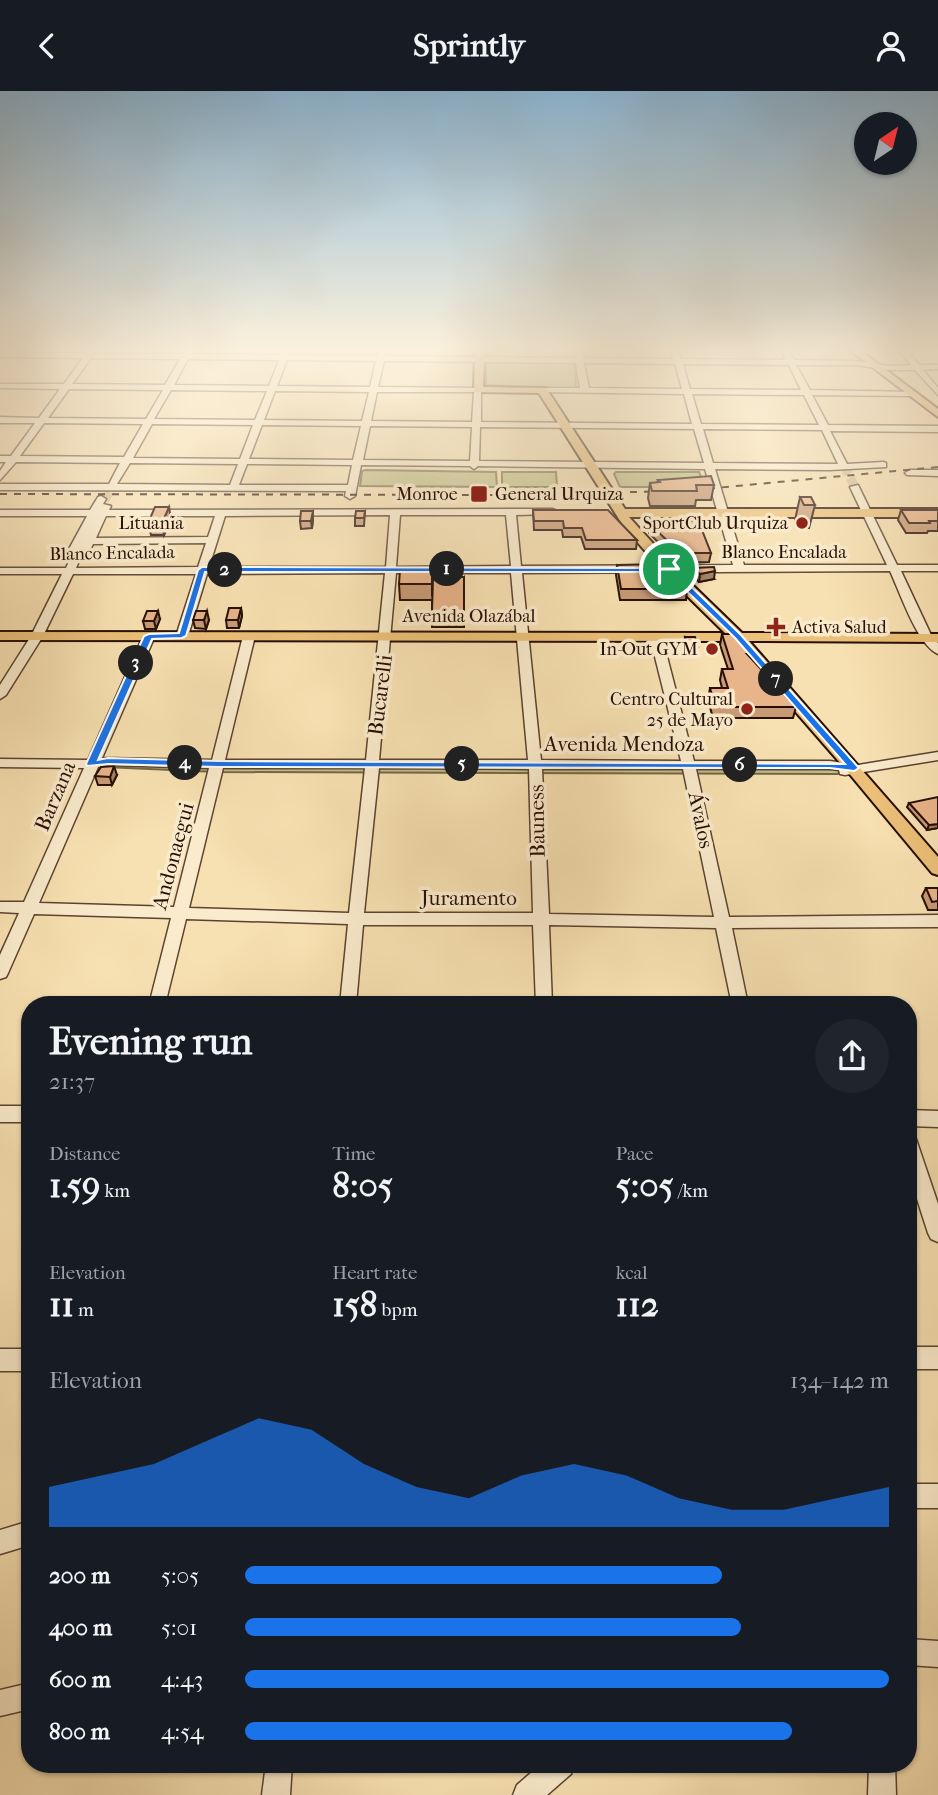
<!DOCTYPE html>
<html lang="en">
<head>
<meta charset="utf-8">
<style>
  :root { --surface:#171b24; --page:#20242c; --text:#f1f3f6; --muted:#9ea1a6; --accent:#1a73e8 }
  body { margin:0; font-family:"IM FELL French Canon",serif; background:var(--page); color:var(--text); height:100vh; display:flex; flex-direction:column; font-size:26px; white-space:nowrap }
  * { box-sizing:border-box; margin:0 }
  p { font-size:23px; color:var(--muted) }
  .icon { flex:none; width:38px; height:38px; fill:none; stroke:currentColor; stroke-width:2; stroke-linecap:round; stroke-linejoin:round }
  .map { position:relative; flex:1; overflow:hidden }
  .details { position:absolute; left:21px; top:905px; width:896px; height:777px; display:flex; flex-direction:column; background:var(--surface); border-radius:28px; box-shadow:0 2px 5px #0004 }
  .details>* { flex:none }
  .needle { width:46px; rotate:35deg }
  .controls { position:absolute; left:854px; top:21px; display:grid; gap:14px }
  .controls a { display:grid; place-items:center; width:63px; height:63px; border-radius:50%; background:var(--surface); box-shadow:0 2px 5px #0004; font-size:35px }
  .pin { position:absolute; display:grid; place-items:center; width:60px; height:60px; color:#fff; margin:-30px; border:4px solid #fff; border-radius:50%; box-shadow:0 2px 7px #0007 }
  .km { position:absolute; width:35px; height:35px; margin:-18px; border-radius:50%; background:#222; color:#fff; font-size:19px; line-height:35px; text-align:center }
  .round { display:grid; place-items:center; flex:none; width:74px; height:74px; border-radius:37px; background:var(--page) }
  .overview { display:flex; align-items:center; justify-content:space-between; height:119px; padding:0 28px }
  h1 { font-size:38px; font-weight:700; line-height:52px }
  .figures { display:grid; grid-template-columns:repeat(3,1fr); gap:10px; height:119px; padding:7px 28px }
  .figures div { display:grid; align-content:center }
  .figures b { font-size:35px; font-weight:700 }
  .figures small { font-size:19px; font-weight:400 }
  .figures p { font-size:19px }
  .chart { height:196px; padding:14px 28px }
  .chart p { display:flex; justify-content:space-between }
  .chart svg { width:100%; height:126px; margin-top:7px; fill:var(--accent); opacity:.7 }
  ul { padding:0 28px; list-style:none; font-size:23px }
  li { display:grid; grid-template-columns:112px 84px 1fr; align-items:center; height:52px }
  li i { height:18px; border-radius:9px; background:var(--accent) }
  header { display:flex; justify-content:space-between; align-items:center; height:91px; padding:0 28px; background:var(--surface); font-size:32px; font-weight:700 }
  .map>svg:first-child { display:block }
</style>
</head>
<body>
<header><svg class="icon" aria-label="back" viewBox="0 0 24 24"><path d="M15 5l-7 7 7 7"/></svg>Sprintly<svg class="icon" aria-label="person" viewBox="0 0 24 24"><circle cx="12" cy="8" r="4"/><path d="M4 21q1-7 8-7t8 7"/></svg></header>
<div class="map">
<svg width="938" height="1704" viewBox="0 0 938 1704">
  <rect width="100%" height="100%" fill="#f7e0b1"/>
  <filter id="stains"><feTurbulence type="fractalNoise" baseFrequency=".00286" numOctaves="4"/><feColorMatrix values="0 0 0 0 .2 0 0 0 0 .09 0 0 0 0 .02 0 0 0 .5 -.17"/></filter>
  <radialGradient id="worn" r=".72"><stop offset=".6" stop-color="#630" stop-opacity="0"/><stop offset="1" stop-color="#630" stop-opacity=".3"/></radialGradient>
  <!-- green -->
  <g fill="#c2c188" stroke="#746846" stroke-width="2">
    <polygon points="486,271 575,271 576,298 486,294"/>
    <polygon points="366,379 496,381 497,396 360,395 362,380"/>
    <polygon points="502,381 556,381 557,396 502,396"/>
    <polygon points="616,381 699,381 703,391 656,396 620,396 614,383"/>
    <polygon points="91,673 854,677 837,683 217,681 104,676"/>
  </g>
  <g fill="none" stroke-linecap="round" stroke-linejoin="round">
    <!-- minor-tunnel-far1 -->
    <g stroke="#d8c197" stroke-width="9" stroke-dasharray="9 4.5" stroke-linecap="butt">
      <polyline points="844,375 855,396"/>
      <polyline points="99,421 113,393"/>
    </g>
    <!-- minor-tunnel -->
    <polyline stroke="#d8c197" stroke-width="11" stroke-dasharray="11 5" stroke-linecap="butt" points="94,431 100,419"/>
    <defs>
      <g id="minor">
        <path d="M91,257H97L95,263H183L187,257H193L191,263L281,264L284,257H289V264L377,265L379,257H384V265L576,267L574,257H582L584,267L673,268L670,257H678L681,268L786,269L780,257H788L794,269L856,270L889,275L911,274L897,257H905L919,274H938V278L923,279L938,297V304L915,279H889L856,274H796L810,299L915,301L916,303L912,305L812,304L828,334L938,335V341L830,340L847,373L883,371L886,372V376L830,379L715,378L744,474H887L850,396L858,394L897,474H938V480H901L932,546L938,552V563C917,554 900,501 890,480L522,482L541,669L681,670L650,546L656,543L662,546L694,670H830L858,674L938,661V669L845,684L840,683L839,679L830,678H696L729,826L938,824V836L732,837L748,914H732L716,837L549,834L552,914H536L533,834H363L356,914H340L348,833L186,828L165,914H149L171,827L34,823L8,882L6,886L0,888V864L19,822L0,821V811H24L84,677L0,676V668L88,669L143,545L149,542L155,545L102,667L212,669L243,545L249,542L255,545L225,669H366L385,482L207,483L188,545L182,548L176,545L196,483H73L43,545L6,604L0,608V594L31,545L62,483H0V477H66L73,461L69,458L87,425H0V419H90L98,406L101,405L106,408L103,413L111,415L109,419L552,418L555,419V423L516,424L521,475L733,474L705,378L478,375L474,378L470,375L361,374L355,405L350,408L345,405L346,400L0,399V393H109L120,372L16,371L0,389V380L6,371H0V365H11L35,332H0V326L39,327L60,298L0,297V293H64L83,267L0,266V262H87ZM91,267L180,268L165,294L72,293ZM188,268L279,269L269,295L174,294ZM287,269L376,270L370,296L277,295ZM384,270L576,272L580,297H542L538,299L539,301L684,303L692,333L481,331V297L378,296ZM584,272L675,273L682,298L589,297ZM683,273L789,274L801,299L690,298ZM69,298L163,299L146,328L48,327ZM171,299L267,300L255,329L154,328ZM275,300L369,301L362,330L264,329ZM377,301H474L472,331L371,330ZM692,303L804,304L819,334L701,333ZM44,332L143,333L124,366L20,365ZM152,333L253,334L240,368L133,367ZM262,334L361,335L353,369L249,368ZM370,335L472,336L470,370L363,369ZM480,336L694,338L704,372L479,370ZM703,338L822,339L838,373L713,372ZM130,372L238,373L230,394L117,393ZM247,373L352,374L348,394H239ZM390,424L386,476H209L225,425ZM400,424H506L511,475L396,476ZM106,425H215L208,446L96,447ZM206,452L198,476L76,477L80,468L86,467L93,453ZM396,482H511L528,669H379ZM108,674L209,677L174,816L39,812L98,676ZM223,677H365L349,822L189,817ZM379,677L529,678L533,822H364ZM542,678H683L714,826L549,823Z"/>
        <polygon points="910,379 938,379 938,385 907,384 905,382"/>
        <rect x="0" y="1015" width="30" height="16"/>
        <polygon points="908,1019 938,1020 938,1036 908,1035"/>
        <polygon points="908,1043 915,1045 917,1051 938,1113 938,1151 931,1148 928,1142 908,1080"/>
        <rect x="908" y="1256" width="30" height="22"/>
        <rect x="0" y="1258" width="30" height="22"/>
        <rect x="908" y="1393" width="30" height="24"/>
        <polygon points="30,1430 30,1454 0,1463 0,1439"/>
        <polygon points="908,1548 938,1550 938,1576 908,1574"/>
        <polygon points="30,1592 30,1618 0,1625 0,1599"/>
        <polygon points="266,1673 292,1673 290,1704 262,1704"/>
        <polygon points="541,1673 574,1673 571,1683 547,1704 513,1704 517,1694"/>
        <polygon points="869,1673 895,1673 896,1704 868,1704"/>
      </g>
      <g id="major">
        <polygon points="475,257 485,257 483,296 546,297 625,418 938,418 938,426 629,426 679,481 742,542 938,543 938,551 749,550 938,766 938,784 932,782 848,681 734,550 0,549 0,541 725,542 669,487 624,436 539,302 474,301"/>
        <polygon points="847,257 857,257 938,318 938,326"/>
      </g>
    </defs>
    <!-- minor casing -->
    <use href="#minor" stroke="#5b4330" stroke-width="3"/>
    <!-- major casing -->
    <use href="#major" stroke="#270f05" stroke-width="4"/>
    <!-- minor -->
    <use href="#minor" fill="#faebcc" fill-rule="evenodd"/>
    <!-- major -->
    <use href="#major" fill="#ecc078" fill-rule="evenodd"/>
    <!-- rail -->
    <g stroke="#270f05" stroke-width="2" stroke-dasharray="7 7" stroke-linecap="butt">
      <polyline points="694,399 938,376"/>
      <polyline points="0,403 527,404 670,400"/>
    </g>
  </g>
  <!-- wall -->
  <g fill="#c89b76" stroke="#270f05" stroke-width="2">
    <polygon points="658,389 714,394 711,409 696,409 695,415 650,415 648,407 650,392 657,392"/>
    <polygon points="800,406 815,414 809,437 799,437 795,429"/>
    <polygon points="533,419 637,449 636,458 585,458 581,446 563,446 562,439 534,439"/>
    <polygon points="901,419 938,419 938,440 928,440 927,442 906,442 898,429"/>
    <polygon points="313,420 313,428 312,437 301,438 300,430"/>
    <polygon points="365,420 364,435 355,435 355,427"/>
    <polygon points="171,428 164,444 151,444 148,432"/>
    <polygon points="678,432 711,462 709,471 678,472 649,442 650,433"/>
    <polygon points="617,474 687,498 686,509 620,509 616,484"/>
    <polygon points="693,477 714,488 699,491 692,485"/>
    <polygon points="432,479 432,504 464,486 464,536 432,536 432,509 400,509 399,493"/>
    <polygon points="241,517 242,525 239,537 227,537 226,529"/>
    <polygon points="160,528 156,538 145,538 143,530"/>
    <polygon points="193,529 209,529 206,538 195,537"/>
    <polygon points="722,543 751,563 750,566 796,616 793,627 713,627 708,609 710,597 722,597 720,589 722,578 728,578 720,554"/>
    <polygon points="685,546 698,556 696,564 686,564 684,554"/>
    <polygon points="117,684 112,694 98,694 95,685"/>
    <polygon points="909,712 938,737 927,739 907,716"/>
    <polygon points="926,797 938,797 938,819 928,819 922,805"/>
  </g>
  <!-- shaded-wall -->
  <g fill="#a27e60" stroke="#270f05" stroke-width="2">
    <polygon points="169,416 171,428 164,444 162,432"/>
    <polygon points="313,420 313,428 312,437 311,430"/>
    <polygon points="715,480 714,488 699,491 700,483"/>
    <polygon points="241,517 242,525 239,537 238,529"/>
    <polygon points="158,520 160,528 156,538 154,530"/>
    <polygon points="207,520 209,529 206,538 204,529"/>
    <polygon points="114,675 117,684 112,694 110,686"/>
    <polygon points="938,733 938,737 927,739 929,734"/>
  </g>
  <!-- building -->
  <g fill="#e8b489" stroke="#270f05" stroke-width="2">
    <polygon points="711,385 714,394 696,394 697,400 652,400 650,392 660,391 658,389"/>
    <polygon points="800,406 811,406 815,414 804,414"/>
    <polygon points="155,416 169,416 162,432 148,432"/>
    <polygon points="533,419 608,419 637,449 586,449 582,437 564,437 563,430 534,430"/>
    <polygon points="901,419 938,419 938,430 929,430 930,432 909,432"/>
    <polygon points="301,420 313,420 311,430 300,430"/>
    <polygon points="356,420 365,420 364,427 355,427"/>
    <polygon points="676,428 678,432 698,429 711,462 680,462 650,433"/>
    <polygon points="663,473 687,498 621,498 617,474"/>
    <polygon points="714,476 715,480 700,483 693,477"/>
    <polygon points="400,479 432,479 432,493 399,493"/>
    <polygon points="433,486 464,486 464,521 432,520"/>
    <polygon points="229,517 241,517 238,529 226,529"/>
    <polygon points="147,520 158,520 154,530 143,530"/>
    <polygon points="196,520 207,520 204,529 193,529"/>
    <polygon points="722,543 735,543 751,563 747,563 796,616 715,616 710,597 728,597 722,578 733,578"/>
    <polygon points="685,546 695,546 698,556 688,556"/>
    <polygon points="114,675 110,686 95,685 101,676"/>
    <polygon points="938,706 938,733 929,734 909,712"/>
    <polygon points="926,797 938,797 938,810 932,811"/>
  </g>
  <!-- sky -->
  <linearGradient id="sky" x2="0" y2="1"><stop stop-color="#8bb6d4"/><stop offset="0.52" stop-color="#fbf1dc"/><stop offset="1" stop-color="#fbf1dc" stop-opacity="0"/></linearGradient>
  <rect width="938" height="496" fill="url(#sky)"/>
  <!-- route -->
  <path fill="#1a73e8" stroke="#fff" stroke-width="2" fill-rule="evenodd" d="M202,476L672,477L741,544L859,677L854,680L830,677L219,676L108,673L87,675L86,673L144,545L149,543L179,542L198,479ZM205,481H667L735,547L845,673L219,670L108,667L98,669L152,548L182,547L186,545Z"/>
  <!-- markers -->
  <g fill="#8f2418" stroke="#faebcc" stroke-width="2.5">
    <rect x="470" y="394" width="18" height="18" rx="3.5"/>
    <circle cx="802" cy="432" r="7"/>
    <path d="M772.5 525.5h7v7h7v7h-7v7h-7v-7h-7v-7h7z"/>
    <circle cx="712" cy="558" r="7"/>
    <circle cx="747" cy="618" r="7"/>
  </g>
  <g text-anchor="middle" stroke-width="7" stroke-linejoin="round" paint-order="stroke">
    <!-- far-street labels -->
    <g font-size="18" fill="#270f05" stroke="#faebcc">
      <text x="427" y="409">Monroe</text>
      <text x="151" y="438">Lituania</text>
      <text x="784" y="467">Blanco Encalada</text>
      <text transform="translate(112 462) rotate(-1)" y="6">Blanco Encalada</text>
      <text x="469" y="531">Avenida Olazábal</text>
    </g>
    <!-- far-poi labels -->
    <g font-size="18" fill="#270f05" stroke="#faebcc" text-anchor="end">
      <text x="495" y="409" text-anchor="start">General Urquiza</text>
      <text x="788" y="438">SportClub Urquiza</text>
      <text x="792" y="542" text-anchor="start">Activa Salud</text>
      <text x="698" y="564">In-Out GYM</text>
      <text x="733" y="614">Centro Cultural<tspan x="733" dy="21">25 de Mayo</tspan></text>
    </g>
    <!-- street labels -->
    <g font-size="21" fill="#270f05" stroke="#faebcc">
      <text transform="translate(380 604) rotate(-83)" y="7">Bucarelli</text>
      <text x="624" y="660">Avenida Mendoza</text>
      <text transform="translate(55 705) rotate(-67)" y="7">Barzana</text>
      <text transform="translate(701 729) rotate(78)" y="7">Ávalos</text>
      <text transform="translate(537 730) rotate(-91)" y="7">Bauness</text>
      <text transform="translate(173 765) rotate(-75)" y="7">Andonaegui</text>
      <text x="469" y="814">Juramento</text>
    </g>
  </g>
  <rect width="100%" height="100%" filter="url(#stains)"/>
  <rect width="100%" height="100%" fill="url(#worn)"/>
</svg>
<div class="controls">
<a><svg class="needle" viewBox="-14 -14 28 28"><path d="M0-13l5 13h-10z" fill="#e53935"/><path d="M0 13l5-13h-10z" fill="#9ea1a6"/></svg></a>
</div>
<div class="pin" style="left:669px;top:478px;background:#1e9e55"><svg class="icon" aria-label="arrive" viewBox="0 0 24 24"><path d="M6 21V4h12l-3 4 3 4H6"/></svg></div>
<b class="km" style="left:447px;top:478px">1</b>
<b class="km" style="left:225px;top:479px">2</b>
<b class="km" style="left:136px;top:572px">3</b>
<b class="km" style="left:185px;top:672px">4</b>
<b class="km" style="left:462px;top:673px">5</b>
<b class="km" style="left:740px;top:674px">6</b>
<b class="km" style="left:776px;top:588px">7</b>
<section class="details">
<div class="overview"><div><h1>Evening run</h1><p>21:37</p></div><a class="round"><svg class="icon" aria-label="share" viewBox="0 0 24 24"><path d="M12 15V3M7 8l5-5 5 5M5 13v7h14v-7"/></svg></a></div>
<div class="figures">
<div><p>Distance</p><b>1.59<small> km</small></b></div>
<div><p>Time</p><b>8:05</b></div>
<div><p>Pace</p><b>5:05<small> /km</small></b></div>
</div>
<div class="figures">
<div><p>Elevation</p><b>11<small> m</small></b></div>
<div><p>Heart rate</p><b>158<small> bpm</small></b></div>
<div><p>kcal</p><b>112</b></div>
</div>
<div class="chart"><p><span>Elevation</span>134–142 m</p>
<svg viewBox="0 0 160 44" preserveAspectRatio="none"><path d="M0 44V30L10 26L20 22L30 14L40 6L50 10L60 22L70 30L80 34L90 26L100 22L110 26L120 34L130 38L140 38L150 34L160 30V44z"/></svg>
</div>
<ul>
<li><b>200 m</b>5:05<i style="width:74%"></i></li>
<li><b>400 m</b>5:01<i style="width:77%"></i></li>
<li><b>600 m</b>4:43<i style="width:100%"></i></li>
<li><b>800 m</b>4:54<i style="width:85%"></i></li>
</ul>
</section>
</div>
</body>
</html>
